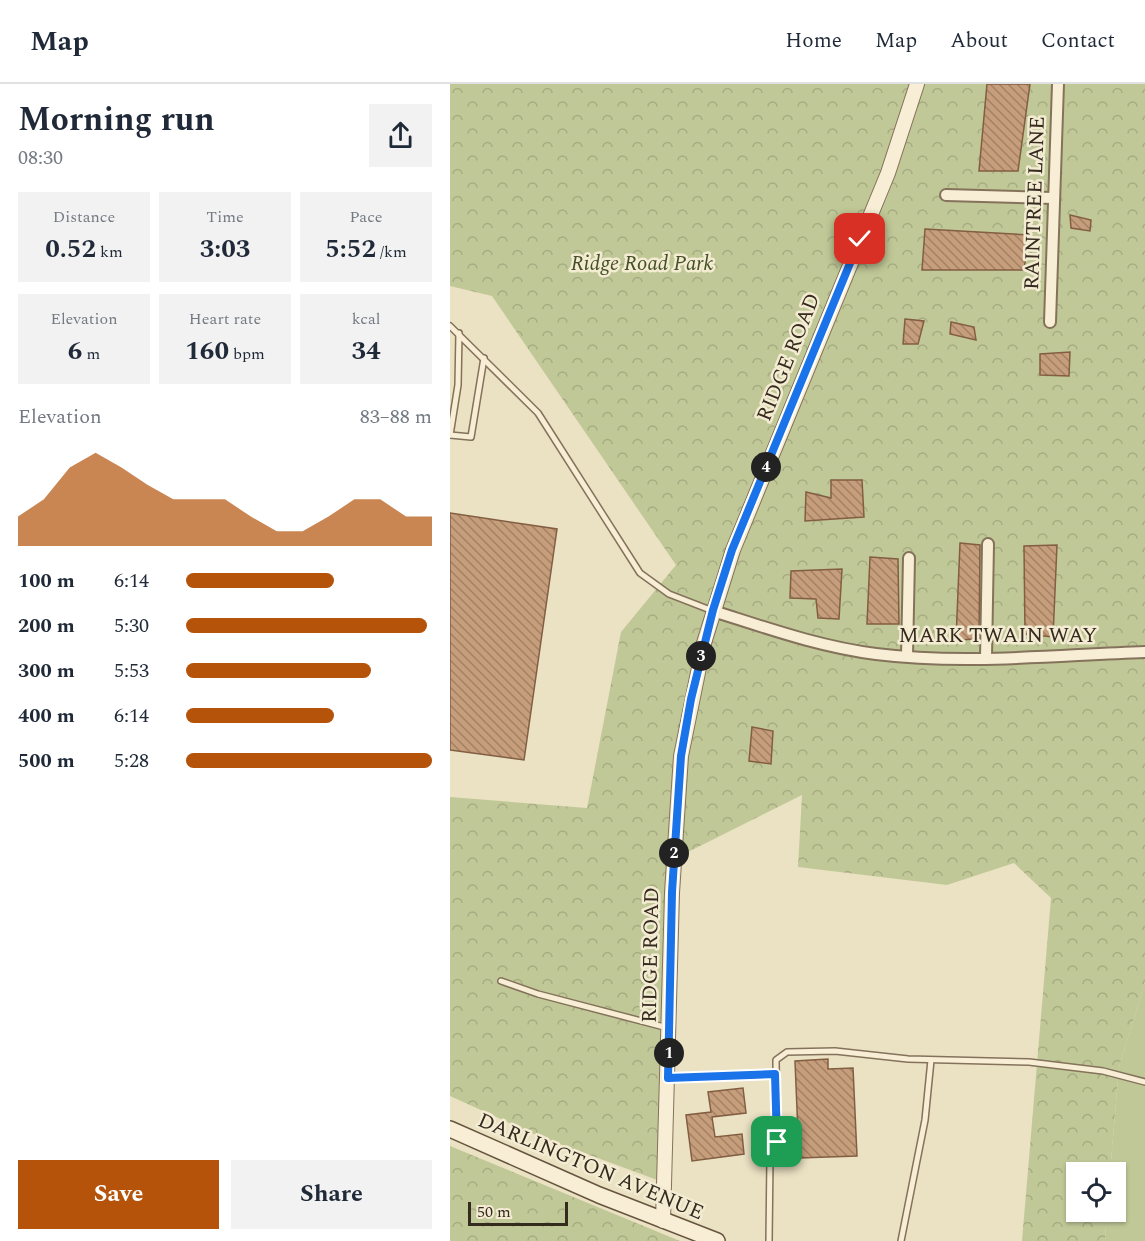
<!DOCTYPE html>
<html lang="en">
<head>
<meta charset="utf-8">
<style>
  :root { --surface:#fff; --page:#f2f2f3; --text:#1f2937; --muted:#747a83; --line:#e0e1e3; --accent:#b45309 }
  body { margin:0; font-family:Spectral,serif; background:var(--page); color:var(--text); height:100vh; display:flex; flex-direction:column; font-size:22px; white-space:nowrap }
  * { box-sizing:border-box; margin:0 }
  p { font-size:20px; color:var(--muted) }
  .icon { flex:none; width:33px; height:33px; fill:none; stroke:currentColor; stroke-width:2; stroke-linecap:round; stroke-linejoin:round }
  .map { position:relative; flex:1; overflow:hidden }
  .sheet { display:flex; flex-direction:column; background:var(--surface); width:450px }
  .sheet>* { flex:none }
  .buttons { position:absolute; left:616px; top:1078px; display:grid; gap:12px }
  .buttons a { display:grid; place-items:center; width:60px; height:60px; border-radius:0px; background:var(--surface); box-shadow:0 2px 4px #0004; font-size:30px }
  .scale { position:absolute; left:18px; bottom:15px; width:100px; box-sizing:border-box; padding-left:6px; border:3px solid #352a1e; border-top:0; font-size:16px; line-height:21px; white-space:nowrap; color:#352a1e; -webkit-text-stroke:4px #f3ebd2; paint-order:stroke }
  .pin { position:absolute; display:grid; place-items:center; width:51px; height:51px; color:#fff; margin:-26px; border-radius:12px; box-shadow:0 3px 9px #0006 }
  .km { position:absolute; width:30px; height:30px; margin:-15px; border-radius:50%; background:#222; color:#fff; font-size:16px; line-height:30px; text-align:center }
  .round { display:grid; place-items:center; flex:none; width:63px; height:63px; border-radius:0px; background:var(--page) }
  .overview { display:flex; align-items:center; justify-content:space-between; height:102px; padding:0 18px }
  h1 { font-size:33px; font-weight:700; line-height:45px }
  .figures { display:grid; grid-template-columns:repeat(3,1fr); gap:9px; height:102px; padding:6px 18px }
  .figures div { display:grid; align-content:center; border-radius:0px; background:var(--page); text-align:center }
  .figures b { font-size:26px; font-weight:700 }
  .figures small { font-size:16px; font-weight:400 }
  .figures p { font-size:16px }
  .chart { height:168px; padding:12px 18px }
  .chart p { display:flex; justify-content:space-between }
  .chart svg { width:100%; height:108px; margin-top:6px; fill:var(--accent); opacity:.7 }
  .action { display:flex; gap:12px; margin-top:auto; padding:12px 18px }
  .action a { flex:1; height:69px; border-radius:0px; background:var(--accent); color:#fff; font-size:24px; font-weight:700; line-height:69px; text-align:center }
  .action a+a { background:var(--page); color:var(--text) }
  ul { padding:0 18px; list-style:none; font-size:20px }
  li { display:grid; grid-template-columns:96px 72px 1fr; align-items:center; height:45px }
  li i { height:15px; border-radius:8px; background:var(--accent) }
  header { display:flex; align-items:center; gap:36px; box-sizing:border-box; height:84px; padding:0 30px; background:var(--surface); border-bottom:2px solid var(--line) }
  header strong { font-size:28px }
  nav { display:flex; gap:33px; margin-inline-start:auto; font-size:21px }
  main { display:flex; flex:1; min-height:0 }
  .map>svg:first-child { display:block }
</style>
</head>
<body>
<header>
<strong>Map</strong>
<nav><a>Home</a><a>Map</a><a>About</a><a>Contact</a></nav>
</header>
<main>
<section class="sheet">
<div class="overview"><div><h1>Morning run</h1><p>08:30</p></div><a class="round"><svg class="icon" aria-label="share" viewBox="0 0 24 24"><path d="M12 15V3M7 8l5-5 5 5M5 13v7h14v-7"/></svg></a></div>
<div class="figures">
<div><p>Distance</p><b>0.52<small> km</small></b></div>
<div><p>Time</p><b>3:03</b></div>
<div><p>Pace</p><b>5:52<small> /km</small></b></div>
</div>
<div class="figures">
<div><p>Elevation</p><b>6<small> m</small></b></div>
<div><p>Heart rate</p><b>160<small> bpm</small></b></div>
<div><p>kcal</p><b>34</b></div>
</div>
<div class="chart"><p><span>Elevation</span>83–88 m</p>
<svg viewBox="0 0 160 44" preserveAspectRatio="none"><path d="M0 44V32L10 25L20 12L30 6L40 12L50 19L60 25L70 25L80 25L90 32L100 38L110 38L120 32L130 25L140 25L150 32L160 32V44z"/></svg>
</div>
<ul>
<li><b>100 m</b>6:14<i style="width:60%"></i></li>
<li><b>200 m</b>5:30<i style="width:98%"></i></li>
<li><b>300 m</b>5:53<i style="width:75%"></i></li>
<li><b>400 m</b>6:14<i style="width:60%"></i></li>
<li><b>500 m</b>5:28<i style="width:100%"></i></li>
</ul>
<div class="action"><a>Save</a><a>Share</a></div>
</section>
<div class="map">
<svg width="695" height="1157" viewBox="0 0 695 1157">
  <defs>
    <pattern id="forest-crowns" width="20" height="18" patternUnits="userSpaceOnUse" patternTransform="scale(1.5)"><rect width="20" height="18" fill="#c1c897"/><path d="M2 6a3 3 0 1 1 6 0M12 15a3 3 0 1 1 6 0" fill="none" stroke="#a6ac82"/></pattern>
    <pattern id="building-back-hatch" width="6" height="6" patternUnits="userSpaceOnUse" patternTransform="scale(1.5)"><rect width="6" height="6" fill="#c79e7b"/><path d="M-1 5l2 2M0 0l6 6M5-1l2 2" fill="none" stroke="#a28164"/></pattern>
  </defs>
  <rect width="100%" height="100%" fill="#ebe1c3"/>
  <!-- green -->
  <polygon fill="#c1c897" points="695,898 695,1157 655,1157 657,1128 666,1128 666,1089 660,1089 669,983"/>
  <!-- forest -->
  <g fill="url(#forest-crowns)">
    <polygon points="0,0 695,0 695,898 669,983 660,1089 627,1089 627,1128 657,1128 655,1157 572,1157 601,814 564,779 497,801 348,783 352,711 228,773 210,1097 88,1052 0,1012 0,713 137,724 171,548 226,481 42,212 0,202"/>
    <polygon points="0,1062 230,1157 0,1157"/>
  </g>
  <!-- building -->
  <g fill="url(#building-back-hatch)" stroke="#825e42" stroke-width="1.5">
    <polygon points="537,0 580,0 568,87 529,87"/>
    <polygon points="620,131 641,136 640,147 621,144"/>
    <polygon points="475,145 579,151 574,186 472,186"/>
    <polygon points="455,235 474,237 468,260 453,260"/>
    <polygon points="501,238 524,243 526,256 500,250"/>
    <polygon points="620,268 619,292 590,291 590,270"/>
    <polygon points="381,396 412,396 414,433 355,437 356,408 381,414"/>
    <polygon points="0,429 107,445 74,676 0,666"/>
    <polygon points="510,459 530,461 529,555 506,556"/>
    <polygon points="607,461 603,553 575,550 574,462"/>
    <polygon points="420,473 448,475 449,540 417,540"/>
    <polygon points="392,485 389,535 368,534 366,515 340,514 341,487"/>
    <polygon points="302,643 323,647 321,680 299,677"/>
    <polygon points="378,975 378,985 403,984 407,1072 349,1074 345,977"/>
    <polygon points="293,1004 296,1029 262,1033 265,1053 292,1050 294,1070 242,1077 236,1031 261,1028 258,1008"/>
  </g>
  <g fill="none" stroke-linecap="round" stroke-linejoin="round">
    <defs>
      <g id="service">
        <polyline points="0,242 88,329 190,489 219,510 263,527"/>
        <polyline points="0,351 8,301 9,249"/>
        <polyline points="0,351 21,353 34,274"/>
        <polyline points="51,897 88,910 218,944"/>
        <polyline points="218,994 325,990"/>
        <polyline points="319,1157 320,1074 327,1058 326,976 337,968 385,967 458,975 579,978 653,987 695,998"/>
        <polyline points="451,1157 475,1036 481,976"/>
      </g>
      <g id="minor">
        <polyline points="496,111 603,114"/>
        <polyline points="600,238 608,0"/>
        <path d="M263,527C317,544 370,563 426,570C514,581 606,571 695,568"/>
        <polyline points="457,572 459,474"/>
        <polyline points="536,573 538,460"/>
      </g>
      <polyline id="tertiary" points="213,1137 222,809 231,672 254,559 283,466 438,89 467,0"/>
      <polyline id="secondary" points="0,1045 149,1111 267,1157"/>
    </defs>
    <!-- service casing -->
    <use href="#service" stroke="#84725b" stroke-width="8"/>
    <!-- minor casing -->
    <use href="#minor" stroke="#84725b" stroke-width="14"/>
    <!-- tertiary casing -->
    <use href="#tertiary" stroke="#84725b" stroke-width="16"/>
    <!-- secondary casing -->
    <use href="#secondary" stroke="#66543e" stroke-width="18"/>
    <!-- service -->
    <use href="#service" stroke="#f7eed5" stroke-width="5"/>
    <!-- minor -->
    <use href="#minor" stroke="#f7eed5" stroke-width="10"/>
    <!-- tertiary -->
    <use href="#tertiary" stroke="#f7eed5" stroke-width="14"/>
    <!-- secondary -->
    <use href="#secondary" stroke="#f7eed5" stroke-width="15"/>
  </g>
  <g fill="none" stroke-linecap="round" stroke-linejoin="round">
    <defs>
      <polyline id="route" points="327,1058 325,990 218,994 222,808 231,672 241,615 263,526 282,466 410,155"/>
    </defs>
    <!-- route casing -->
    <use href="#route" stroke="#fff" stroke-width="12"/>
    <!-- route -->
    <use href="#route" stroke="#1a73e8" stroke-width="8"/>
  </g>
  <g text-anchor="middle" stroke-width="5" stroke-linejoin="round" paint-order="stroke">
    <!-- street labels -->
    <g font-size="21" fill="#352a1e" stroke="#f3ebd2">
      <text transform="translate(584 119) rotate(-88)" y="7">RAINTREE LANE</text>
      <text transform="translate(338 273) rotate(-68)" y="7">RIDGE ROAD</text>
      <text x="548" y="558">MARK TWAIN WAY</text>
      <text transform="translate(200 871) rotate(-89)" y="7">RIDGE ROAD</text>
      <text transform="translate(141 1082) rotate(23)" y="7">DARLINGTON AVENUE</text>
    </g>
    <!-- park labels -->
    <g font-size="21" font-style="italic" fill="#445026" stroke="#f3ebd2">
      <text x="192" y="186">Ridge Road Park</text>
    </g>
  </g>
</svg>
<div class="buttons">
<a><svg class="icon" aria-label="locate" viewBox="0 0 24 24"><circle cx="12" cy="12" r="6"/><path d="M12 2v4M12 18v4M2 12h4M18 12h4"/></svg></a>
</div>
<div class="scale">50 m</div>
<div class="pin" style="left:327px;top:1058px;background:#1e9e55"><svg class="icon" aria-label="arrive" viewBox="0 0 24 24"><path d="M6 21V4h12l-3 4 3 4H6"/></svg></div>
<div class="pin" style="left:410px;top:155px;background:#d93025"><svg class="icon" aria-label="check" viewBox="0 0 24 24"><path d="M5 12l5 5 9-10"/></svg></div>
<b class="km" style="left:219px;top:969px">1</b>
<b class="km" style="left:224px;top:769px">2</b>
<b class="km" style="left:251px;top:572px">3</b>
<b class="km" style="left:316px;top:383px">4</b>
</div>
</main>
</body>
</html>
